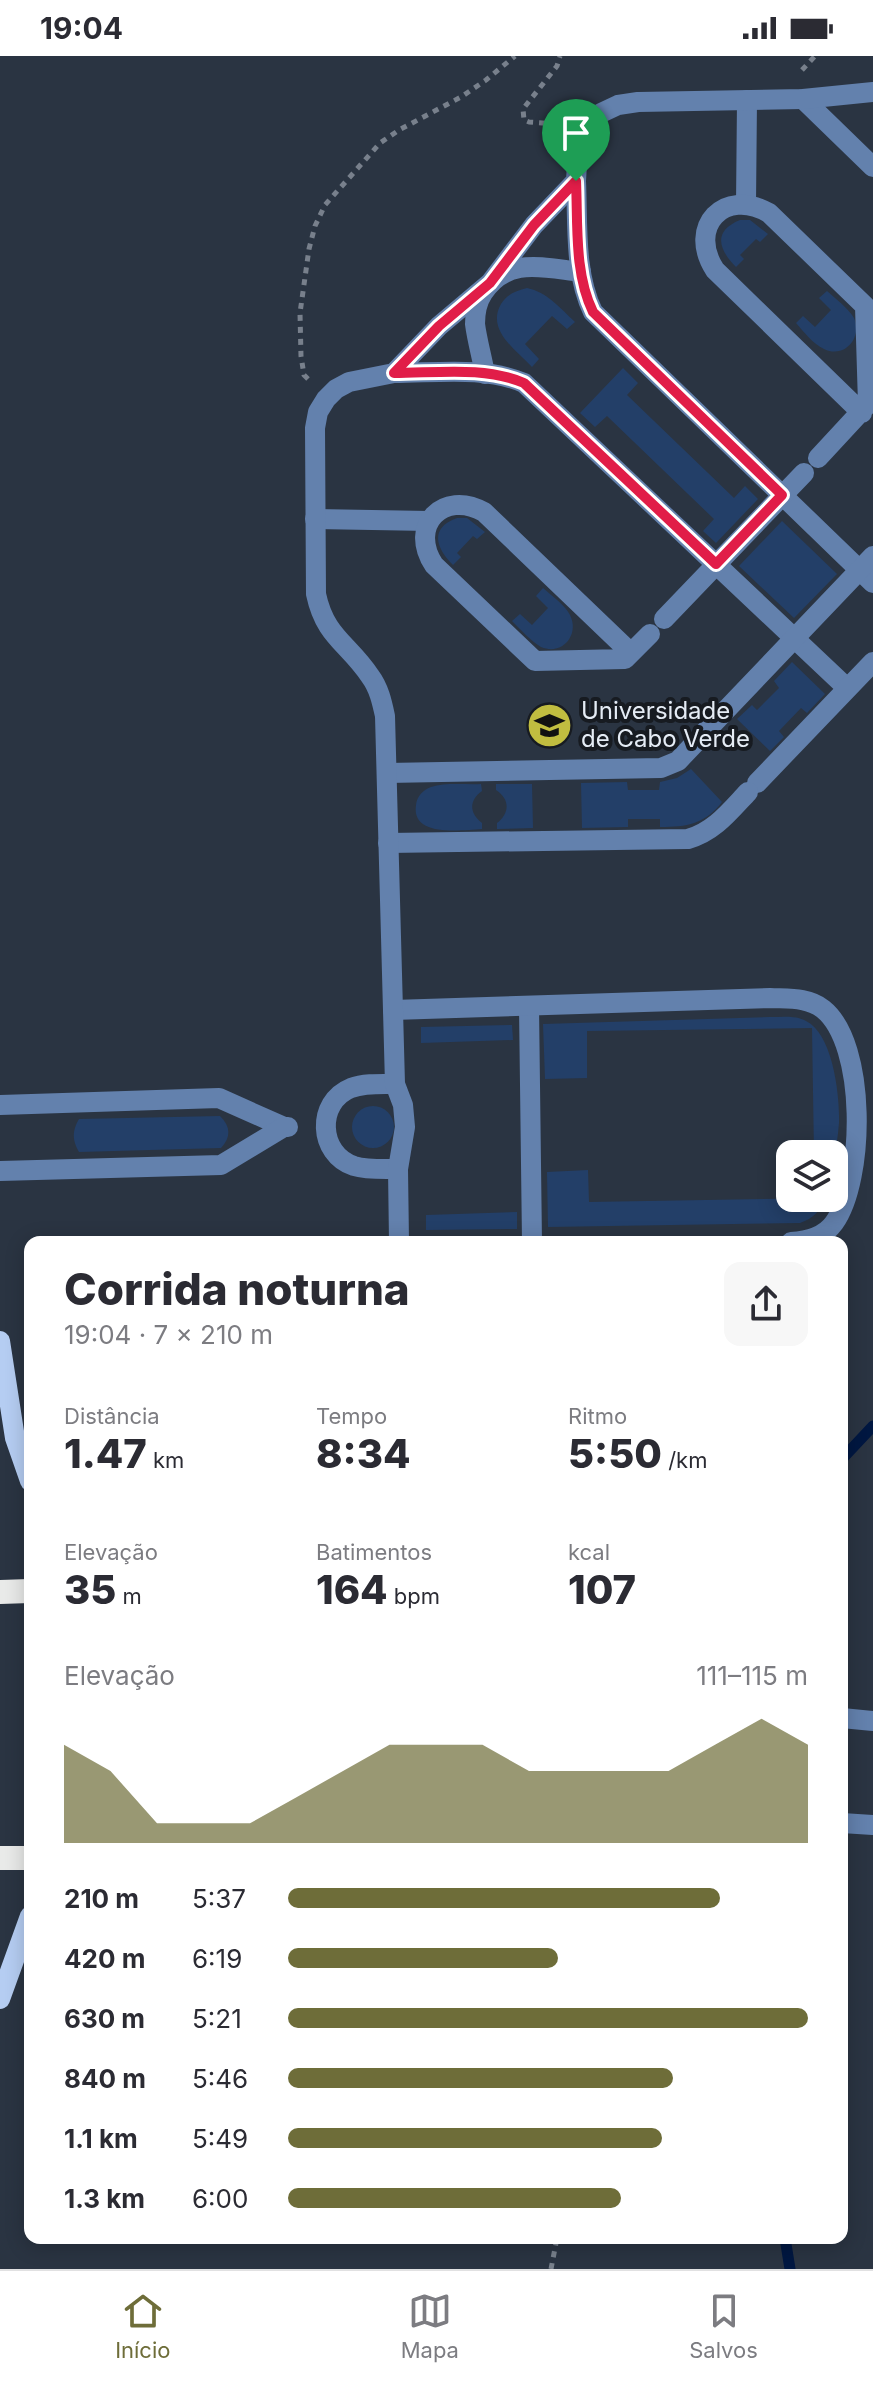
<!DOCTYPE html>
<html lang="pt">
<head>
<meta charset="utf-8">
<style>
  :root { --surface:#fff; --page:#f7f7f7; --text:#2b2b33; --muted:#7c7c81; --line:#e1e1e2; --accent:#6e6d39 }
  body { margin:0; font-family:Inter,sans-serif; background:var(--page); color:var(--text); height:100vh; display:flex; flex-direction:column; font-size:30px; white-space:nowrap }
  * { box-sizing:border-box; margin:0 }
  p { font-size:26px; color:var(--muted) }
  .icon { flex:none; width:44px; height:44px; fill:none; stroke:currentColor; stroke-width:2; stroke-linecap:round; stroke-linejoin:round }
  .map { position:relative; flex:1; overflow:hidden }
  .side { position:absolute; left:24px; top:1180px; width:824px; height:1008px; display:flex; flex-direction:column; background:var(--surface); border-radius:16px; box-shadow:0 4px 20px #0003 }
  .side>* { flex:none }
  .tools { position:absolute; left:776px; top:1084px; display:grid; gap:16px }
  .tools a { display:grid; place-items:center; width:72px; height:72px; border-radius:16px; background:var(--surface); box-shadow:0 4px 20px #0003; font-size:40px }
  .pin { position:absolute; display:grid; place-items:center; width:68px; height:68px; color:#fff; margin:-82px -34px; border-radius:50% 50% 50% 0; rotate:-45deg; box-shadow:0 0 8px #0007 }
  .pin .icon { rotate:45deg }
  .round { display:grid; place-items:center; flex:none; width:84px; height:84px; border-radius:16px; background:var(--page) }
  .headline { display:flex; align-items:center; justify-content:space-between; height:136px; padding:0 40px }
  h1 { font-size:44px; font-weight:800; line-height:60px }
  .stats { display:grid; grid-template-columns:repeat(3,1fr); gap:12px; height:136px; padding:8px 40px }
  .stats div { display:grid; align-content:center }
  .stats b { font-size:40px; font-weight:800 }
  .stats small { font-size:22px; font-weight:400 }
  .stats p { font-size:22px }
  .chart { height:224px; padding:16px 40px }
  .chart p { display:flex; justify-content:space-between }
  .chart svg { width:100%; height:144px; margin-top:8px; fill:var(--accent); opacity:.7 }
  ul { padding:0 40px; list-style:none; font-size:26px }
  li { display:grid; grid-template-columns:128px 96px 1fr; align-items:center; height:60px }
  li i { height:20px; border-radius:10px; background:var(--accent) }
  .status { display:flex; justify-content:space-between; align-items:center; height:56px; padding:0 40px; background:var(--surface); direction:ltr }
  .status svg { height:22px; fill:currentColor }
  .tab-bar { display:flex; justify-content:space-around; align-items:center; height:112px; border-top:2px solid var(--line); background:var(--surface); font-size:22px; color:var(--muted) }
  .tab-bar a { display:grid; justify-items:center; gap:4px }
  .tab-bar .on { color:var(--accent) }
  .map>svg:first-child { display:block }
</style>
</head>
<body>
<div class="status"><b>19:04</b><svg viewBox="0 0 49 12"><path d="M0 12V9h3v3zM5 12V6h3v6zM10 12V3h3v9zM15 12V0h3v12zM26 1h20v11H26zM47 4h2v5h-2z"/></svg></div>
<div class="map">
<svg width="873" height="2213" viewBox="0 0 873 2213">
  <rect width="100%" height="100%" fill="#2a3442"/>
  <!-- green -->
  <g fill="#233f68">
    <path d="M740,164H750L768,178L760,186L756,183L740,199L744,203L736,211C718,193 713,175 740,164Z"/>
    <path d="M527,232C547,236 560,252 575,266L567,273L552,260L525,288L539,303L532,311C516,294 486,274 501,248C507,238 516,235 527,232Z"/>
    <path d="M827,235C836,243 848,252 854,262C863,282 844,303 824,293C813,288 804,276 796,267L803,260L815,271L831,254L819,242Z"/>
    <polygon points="623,312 638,327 627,339 734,442 745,430 758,443 716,487 703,475 714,463 607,360 595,371 580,357"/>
    <path d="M457,462H467L485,476L477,483L473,480L457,497L461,501L453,509C436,492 429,472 457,462Z"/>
    <polygon points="782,465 837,518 794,562 739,510"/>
    <path d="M543,532C552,540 565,549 570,559C580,579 562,600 541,591C531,585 521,574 512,565L520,558L532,569L548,552L536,540Z"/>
    <polygon points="792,606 825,638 807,657 801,652 779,675 784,681 770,695 737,663 752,649 757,654 779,632 774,625"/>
    <path d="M691,713L722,746C705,768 687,771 660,771V763H628V771L582,772L581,727L627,726L628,734H659L660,726L677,722Z"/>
    <path d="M481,728L482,735C469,744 469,757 482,767V773C462,774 411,782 416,749C417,740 423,734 431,731C446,726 466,729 481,728Z"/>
    <path d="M496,728H532L533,772L497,773V767C510,757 510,743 496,734Z"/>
    <path d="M770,961C782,961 796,959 806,965C833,978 840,1040 839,1067C838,1080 836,1092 834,1104V1098H814L812,972L587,975V1022L545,1023L543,968Z"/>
    <polygon points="512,969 513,984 421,987 421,971"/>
    <circle cx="373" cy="1071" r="21"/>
    <path d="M220,1060C231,1071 231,1081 221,1092L79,1096C72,1084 72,1075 79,1063Z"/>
    <path d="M588,1114L589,1146L825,1142C819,1156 814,1162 800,1167L548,1171L547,1116Z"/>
    <polygon points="517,1156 517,1173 426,1174 426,1159"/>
  </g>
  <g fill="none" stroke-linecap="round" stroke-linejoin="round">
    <!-- stream -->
    <g stroke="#001741" stroke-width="11">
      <polyline points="842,1403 873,1370"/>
      <polyline points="785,2182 790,2213"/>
    </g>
    <!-- path -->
    <g stroke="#78808c" stroke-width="5" stroke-dasharray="6 6" stroke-linecap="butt">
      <polyline points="802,14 815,0"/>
      <polyline points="557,68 529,66 524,64 523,53 557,10 560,0"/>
      <polyline points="308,323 304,319 301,300 300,257 309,193 315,170 325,149 380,87 399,74 461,41 486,24 515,0"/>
      <polyline points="551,2213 557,2182"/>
    </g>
    <!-- minor -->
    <g stroke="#6381ad" stroke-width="20">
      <polyline points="803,43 873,111"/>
      <path d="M576,125C578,168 574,217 593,256L873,527"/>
      <polyline points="746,148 747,44"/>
      <path d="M394,317C436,317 485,310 524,327L847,632"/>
      <path d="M485,318C482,301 477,284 475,268C475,257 477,246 483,237C507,200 544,212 581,216"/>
      <path d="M818,402L868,348L865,250L769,157C724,131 687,171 715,214L862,357"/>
      <polyline points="315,463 429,465"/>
      <polyline points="664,563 804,417"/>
      <path d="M631,597L484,456C443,433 408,470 434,509L535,605L625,603L650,578"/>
      <polyline points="705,676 873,500"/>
      <polyline points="387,717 661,712 678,705 696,686"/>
      <polyline points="757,727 873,606"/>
      <path d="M388,787L688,783C714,776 730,755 748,736"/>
      <polyline points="529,950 532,1186"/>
      <path d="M393,954L770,942C788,943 808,941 823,953C867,988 865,1124 834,1167C824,1181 807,1185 791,1186"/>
      <path d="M395,1028C381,1028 365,1027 351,1032C316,1046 318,1098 354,1110C367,1114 384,1113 398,1113"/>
      <polyline points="0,1049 219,1042 284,1071"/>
      <polyline points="0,1115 221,1109 284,1071 288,1071"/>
      <path d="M399,1186L398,1113L405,1071L403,1049L395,1028L385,660C382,646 379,632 370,620C348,587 325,581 316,538L315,372L318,356L326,343L336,333L349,326L394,317L439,270L490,227L534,169L576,125L578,91L585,71L601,57L618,49L638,46L803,43L873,36"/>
      <polyline points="842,1662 873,1665"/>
      <polyline points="842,1767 873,1769"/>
    </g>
    <!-- major -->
    <g stroke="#b5cdf2" stroke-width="20">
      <polyline points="0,1285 15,1382 30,1425"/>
      <polyline points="0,1943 30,1860"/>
    </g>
    <!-- highway -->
    <g stroke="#e9eae9" stroke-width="24">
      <polyline points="0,1536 30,1535"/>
      <polyline points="0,1802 30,1802"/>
    </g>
  </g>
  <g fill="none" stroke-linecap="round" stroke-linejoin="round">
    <defs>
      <path id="route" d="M576,125C578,168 574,217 593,256L782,439L716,508L524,327C485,310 436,317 394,317L439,270L490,227L534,169Z"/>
    </defs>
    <!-- route casing -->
    <use href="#route" stroke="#fff" stroke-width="16"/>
    <!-- route -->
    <use href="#route" stroke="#e11d48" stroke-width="10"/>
  </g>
  <!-- icons -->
  <defs>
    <symbol id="university-disc" viewBox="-11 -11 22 22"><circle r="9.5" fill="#c1bd40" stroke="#171b21"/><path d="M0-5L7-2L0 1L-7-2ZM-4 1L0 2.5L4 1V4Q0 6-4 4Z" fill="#111"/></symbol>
  </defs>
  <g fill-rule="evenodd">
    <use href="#university-disc" x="524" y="644" width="51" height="51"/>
  </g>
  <g text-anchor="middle" stroke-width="8" stroke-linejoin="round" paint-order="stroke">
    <!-- poi labels -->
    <g font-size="24" fill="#e5ecf5" stroke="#171b21" text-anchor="start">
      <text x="581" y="663">Universidade<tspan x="581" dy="28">de Cabo Verde</tspan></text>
    </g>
  </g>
</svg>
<div class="tools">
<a><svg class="icon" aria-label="layers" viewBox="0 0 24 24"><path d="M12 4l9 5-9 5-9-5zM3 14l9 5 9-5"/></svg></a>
</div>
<div class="pin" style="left:576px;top:125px;background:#1e9e55"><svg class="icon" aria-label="arrive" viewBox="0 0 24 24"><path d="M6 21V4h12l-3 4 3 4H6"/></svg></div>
<section class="side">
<div class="headline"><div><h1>Corrida noturna</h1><p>19:04 · 7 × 210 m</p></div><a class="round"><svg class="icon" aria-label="share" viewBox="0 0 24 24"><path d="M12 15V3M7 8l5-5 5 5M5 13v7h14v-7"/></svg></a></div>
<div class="stats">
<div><p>Distância</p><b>1.47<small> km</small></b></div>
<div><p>Tempo</p><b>8:34</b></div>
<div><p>Ritmo</p><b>5:50<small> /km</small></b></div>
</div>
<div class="stats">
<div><p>Elevação</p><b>35<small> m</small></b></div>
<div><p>Batimentos</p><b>164<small> bpm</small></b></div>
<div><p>kcal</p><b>107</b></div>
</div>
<div class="chart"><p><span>Elevação</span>111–115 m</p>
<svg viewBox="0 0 160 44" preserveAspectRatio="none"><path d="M0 44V14L10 22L20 38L30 38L40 38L50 30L60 22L70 14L80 14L90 14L100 22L110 22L120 22L130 22L140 14L150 6L160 14V44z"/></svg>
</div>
<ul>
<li><b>210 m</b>5:37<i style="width:83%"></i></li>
<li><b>420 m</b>6:19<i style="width:52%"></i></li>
<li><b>630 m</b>5:21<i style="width:100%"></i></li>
<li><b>840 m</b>5:46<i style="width:74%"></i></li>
<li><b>1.1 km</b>5:49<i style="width:72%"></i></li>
<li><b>1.3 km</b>6:00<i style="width:64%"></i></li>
</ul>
</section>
</div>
<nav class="tab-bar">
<a class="on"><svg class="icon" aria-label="home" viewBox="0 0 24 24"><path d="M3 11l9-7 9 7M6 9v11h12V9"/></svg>Início</a>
<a><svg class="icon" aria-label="map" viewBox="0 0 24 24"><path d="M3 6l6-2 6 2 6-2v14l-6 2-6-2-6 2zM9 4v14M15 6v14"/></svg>Mapa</a>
<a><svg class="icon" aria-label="saved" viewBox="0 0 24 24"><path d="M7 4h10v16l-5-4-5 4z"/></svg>Salvos</a>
</nav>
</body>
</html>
